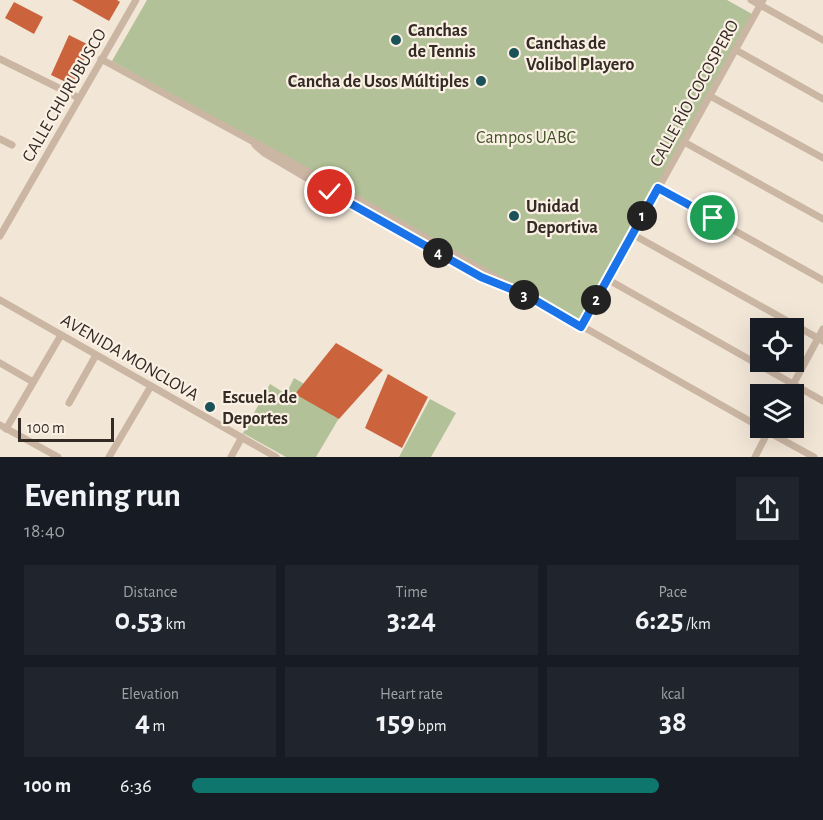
<!DOCTYPE html>
<html lang="en">
<head>
<meta charset="utf-8">
<style>
  :root { --surface:#171b24; --page:#20242c; --text:#f1f3f6; --muted:#9ea1a6; --accent:#0f766e }
  body { margin:0; font-family:"Alegreya Sans",sans-serif; background:var(--page); color:var(--text); height:100vh; display:flex; flex-direction:column; font-size:22px; white-space:nowrap }
  * { box-sizing:border-box; margin:0 }
  p { font-size:20px; color:var(--muted) }
  .icon { flex:none; width:33px; height:33px; fill:none; stroke:currentColor; stroke-width:2; stroke-linecap:round; stroke-linejoin:round }
  .map { position:relative; height:457px; overflow:hidden }
  .drawer { display:flex; flex-direction:column; background:var(--surface); flex:1 }
  .drawer>* { flex:none }
  .controls { position:absolute; left:750px; top:318px; display:grid; gap:12px }
  .controls a { display:grid; place-items:center; width:54px; height:54px; border-radius:0px; background:var(--surface); box-shadow:0 6px 24px #0002; font-size:30px }
  .scale { position:absolute; left:18px; bottom:15px; width:96px; box-sizing:border-box; padding-left:6px; border:3px solid #352b25; border-top:0; font-size:16px; line-height:21px; white-space:nowrap; color:#352b25; -webkit-text-stroke:4px #faf0e4; paint-order:stroke }
  .pin { position:absolute; display:grid; place-items:center; width:51px; height:51px; color:#fff; margin:-26px; border:3px solid #fff; border-radius:50%; box-shadow:0 2px 6px #0007 }
  .km { position:absolute; width:30px; height:30px; margin:-15px; border-radius:50%; background:#222; color:#fff; font-size:16px; line-height:30px; text-align:center }
  .round { display:grid; place-items:center; flex:none; width:63px; height:63px; border-radius:0px; background:var(--page) }
  .summary { display:flex; align-items:center; justify-content:space-between; height:102px; padding:0 24px }
  h1 { font-size:33px; font-weight:700; line-height:45px }
  .stats { display:grid; grid-template-columns:repeat(3,1fr); gap:9px; height:102px; padding:6px 24px }
  .stats div { display:grid; align-content:center; border-radius:0px; background:var(--page); text-align:center }
  .stats b { font-size:30px; font-weight:700 }
  .stats small { font-size:16px; font-weight:400 }
  .stats p { font-size:16px }
  ul { padding:0 24px; list-style:none; font-size:20px }
  li { display:grid; grid-template-columns:96px 72px 1fr; align-items:center; height:45px }
  li i { height:15px; border-radius:8px; background:var(--accent) }
  .map>svg:first-child { display:block }
</style>
</head>
<body>
<div class="map">
<svg width="823" height="457" viewBox="0 0 823 457">
  <rect width="100%" height="100%" fill="#f2e6d7"/>
  <!-- green -->
  <g fill="#b2c197">
    <polygon points="147,0 727,0 752,14 581,326 112,61"/>
    <polygon points="294,378 345,408 316,457 286,457 243,433 270,384 286,394"/>
    <polygon points="430,399 456,413 431,457 399,457"/>
  </g>
  <!-- building -->
  <g fill="#cb633c">
    <polygon points="72,0 117,0 120,2 109,21"/>
    <polygon points="14,2 43,17 34,34 5,18"/>
    <polygon points="69,35 91,46 72,85 51,75"/>
    <polygon points="336,343 383,370 339,419 295,394"/>
    <polygon points="388,374 428,397 402,448 365,428"/>
  </g>
  <g fill="none" stroke-linecap="round" stroke-linejoin="round">
    <!-- minor -->
    <g stroke="#cab6a3" stroke-width="7">
      <polyline points="751,0 823,40"/>
      <polyline points="736,50 823,99"/>
      <polyline points="0,59 79,98"/>
      <polyline points="101,59 333,185 760,427"/>
      <polyline points="710,96 823,158"/>
      <polyline points="0,139 12,145"/>
      <polyline points="684,142 823,219"/>
      <path d="M255,145L264,153C345,200 425,252 511,290"/>
      <polyline points="658,188 823,280"/>
      <polyline points="632,234 823,341"/>
      <polyline points="0,236 136,0"/>
      <polyline points="607,279 823,401"/>
      <polyline points="0,300 276,457"/>
      <polyline points="581,327 763,0"/>
      <polyline points="0,363 33,382"/>
      <polyline points="788,394 823,329"/>
      <polyline points="69,403 96,355"/>
      <polyline points="0,425 58,457"/>
      <polyline points="761,428 814,457"/>
      <polyline points="6,429 61,335"/>
      <polyline points="109,457 151,386"/>
      <polyline points="231,457 242,437"/>
      <polyline points="755,457 769,430"/>
    </g>
  </g>
  <g fill="none" stroke-linecap="round" stroke-linejoin="round">
    <defs>
      <polyline id="route" points="330,192 481,277 528,296 581,327 658,188 713,218"/>
    </defs>
    <!-- route casing -->
    <use href="#route" stroke="#fff" stroke-width="12"/>
    <!-- route -->
    <use href="#route" stroke="#1a73e8" stroke-width="8"/>
  </g>
  <!-- markers -->
  <g fill="#1a5258" stroke="#faf0e4" stroke-width="2">
    <circle cx="396" cy="40" r="6"/>
    <circle cx="514" cy="53" r="6"/>
    <circle cx="481" cy="81" r="6"/>
    <circle cx="514" cy="216" r="6"/>
    <circle cx="210" cy="407" r="6"/>
  </g>
  <g text-anchor="middle" stroke-width="4.5" stroke-linejoin="round" paint-order="stroke">
    <!-- poi labels -->
    <g font-size="18" font-weight="bold" fill="#352b25" stroke="#faf0e4" text-anchor="start">
      <text x="408" y="36">Canchas<tspan x="408" dy="21">de Tennis</tspan></text>
      <text x="526" y="49">Canchas de<tspan x="526" dy="21">Volibol Playero</tspan></text>
      <text x="469" y="87" text-anchor="end">Cancha de Usos Múltiples</text>
      <text x="526" y="212">Unidad<tspan x="526" dy="21">Deportiva</tspan></text>
      <text x="222" y="403">Escuela de<tspan x="222" dy="21">Deportes</tspan></text>
    </g>
    <!-- street labels -->
    <g font-size="18" fill="#352b25" stroke="#faf0e4">
      <text transform="translate(694 93) rotate(-61)" y="6">CALLE RÍO COCOSPERO</text>
      <text transform="translate(64 95) rotate(-60)" y="6">CALLE CHURUBUSCO</text>
      <text transform="translate(130 357) rotate(30)" y="6">AVENIDA MONCLOVA</text>
    </g>
    <!-- park labels -->
    <g font-size="18" fill="#435428" stroke="#faf0e4">
      <text x="526" y="143">Campos UABC</text>
    </g>
  </g>
</svg>
<div class="controls">
<a><svg class="icon" aria-label="locate" viewBox="0 0 24 24"><circle cx="12" cy="12" r="6"/><path d="M12 2v4M12 18v4M2 12h4M18 12h4"/></svg></a>
<a><svg class="icon" aria-label="layers" viewBox="0 0 24 24"><path d="M12 4l9 5-9 5-9-5zM3 14l9 5 9-5"/></svg></a>
</div>
<div class="scale">100 m</div>
<div class="pin" style="left:713px;top:218px;background:#1e9e55"><svg class="icon" aria-label="arrive" viewBox="0 0 24 24"><path d="M6 21V4h12l-3 4 3 4H6"/></svg></div>
<div class="pin" style="left:330px;top:192px;background:#d93025"><svg class="icon" aria-label="check" viewBox="0 0 24 24"><path d="M5 12l5 5 9-10"/></svg></div>
<b class="km" style="left:642px;top:216px">1</b>
<b class="km" style="left:596px;top:300px">2</b>
<b class="km" style="left:524px;top:295px">3</b>
<b class="km" style="left:438px;top:253px">4</b>
</div>
<section class="drawer">
<div class="summary"><div><h1>Evening run</h1><p>18:40</p></div><a class="round"><svg class="icon" aria-label="share" viewBox="0 0 24 24"><path d="M12 15V3M7 8l5-5 5 5M5 13v7h14v-7"/></svg></a></div>
<div class="stats">
<div><p>Distance</p><b>0.53<small> km</small></b></div>
<div><p>Time</p><b>3:24</b></div>
<div><p>Pace</p><b>6:25<small> /km</small></b></div>
</div>
<div class="stats">
<div><p>Elevation</p><b>4<small> m</small></b></div>
<div><p>Heart rate</p><b>159<small> bpm</small></b></div>
<div><p>kcal</p><b>38</b></div>
</div>
<ul>
<li><b>100 m</b>6:36<i style="width:77%"></i></li>
</ul>
</section>
</body>
</html>
